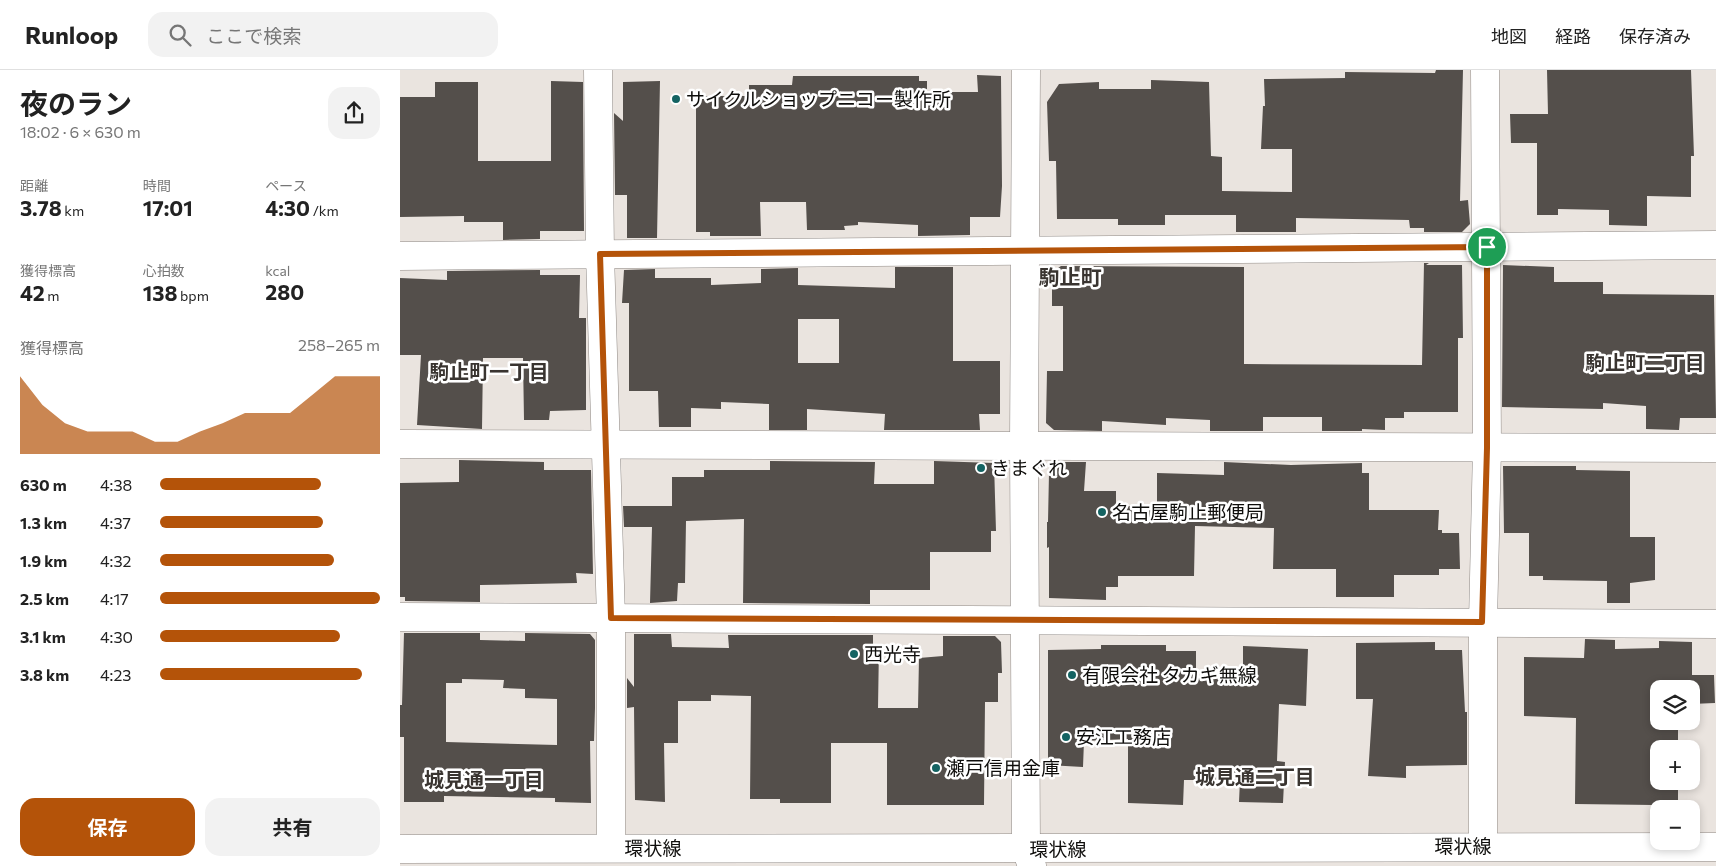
<!DOCTYPE html>
<html lang="ja">
<head>
<meta charset="utf-8">
<style>
  :root { --surface:#fff; --page:#f2f2f2; --text:#222; --muted:#767676; --line:#e0e0e0; --accent:#b45309 }
  body { margin:0; font-family:Commissioner,"Noto Sans JP",sans-serif; background:var(--page); color:var(--text); height:100vh; display:flex; flex-direction:column; font-size:19px; white-space:nowrap }
  * { box-sizing:border-box; margin:0 }
  p { font-size:16px; color:var(--muted) }
  .icon { flex:none; width:28px; height:28px; fill:none; stroke:currentColor; stroke-width:2; stroke-linecap:round; stroke-linejoin:round }
  .map { position:relative; flex:1; overflow:hidden }
  .panel { display:flex; flex-direction:column; background:var(--surface); width:400px }
  .panel>* { flex:none }
  .buttons { position:absolute; left:1250px; top:610px; display:grid; gap:10px }
  .buttons a { display:grid; place-items:center; width:50px; height:50px; border-radius:10px; background:var(--surface); box-shadow:0 2px 8px #0003; font-size:25px }
  .pin { position:absolute; display:grid; place-items:center; width:42px; height:42px; color:#fff; margin:-21px; border:2px solid #fff; border-radius:50%; box-shadow:0 1px 5px #0007 }
  .round { display:grid; place-items:center; flex:none; width:52px; height:52px; border-radius:15px; background:var(--page) }
  .headline { display:flex; align-items:center; justify-content:space-between; height:85px; padding:0 20px }
  h1 { font-size:28px; font-weight:700; line-height:38px }
  .stats { display:grid; grid-template-columns:repeat(3,1fr); gap:8px; height:85px; padding:5px 20px }
  .stats div { display:grid; align-content:center }
  .stats b { font-size:21px; font-weight:700 }
  .stats small { font-size:14px; font-weight:400 }
  .stats p { font-size:14px }
  .chart { height:140px; padding:10px 20px }
  .chart p { display:flex; justify-content:space-between }
  .chart svg { width:100%; height:90px; margin-top:5px; fill:var(--accent); opacity:.7 }
  .action { display:flex; gap:10px; margin-top:auto; padding:10px 20px }
  .action a { flex:1; height:58px; border-radius:15px; background:var(--accent); color:#fff; font-size:20px; font-weight:700; line-height:58px; text-align:center }
  .action a+a { background:var(--page); color:var(--text) }
  ul { padding:0 20px; list-style:none; font-size:16px }
  li { display:grid; grid-template-columns:80px 60px 1fr; align-items:center; height:38px }
  li i { height:12px; border-radius:6px; background:var(--accent) }
  header { display:flex; align-items:center; gap:30px; box-sizing:border-box; height:70px; padding:0 25px; background:var(--surface); border-bottom:1px solid var(--line) }
  header strong { font-size:24px }
  nav { display:flex; gap:28px; margin-inline-start:auto; font-size:18px }
  .search { width:350px; height:45px; background:var(--page); display:flex; align-items:center; gap:12px; box-sizing:border-box; padding:0 18px; border-radius:15px; color:var(--muted); font-size:19px }
  main { display:flex; flex:1; min-height:0 }
  .map>svg:first-child { display:block }
</style>
</head>
<body>
<header>
<strong>Runloop</strong>
<div class="search"><svg class="icon" aria-label="search" viewBox="0 0 24 24"><circle cx="10" cy="10" r="6"/><path d="M15 15l6 6"/></svg>ここで検索</div>
<nav><a>地図</a><a>経路</a><a>保存済み</a></nav>
</header>
<main>
<section class="panel">
<div class="headline"><div><h1>夜のラン</h1><p>18:02 · 6 × 630 m</p></div><a class="round"><svg class="icon" aria-label="share" viewBox="0 0 24 24"><path d="M12 15V3M7 8l5-5 5 5M5 13v7h14v-7"/></svg></a></div>
<div class="stats">
<div><p>距離</p><b>3.78<small> km</small></b></div>
<div><p>時間</p><b>17:01</b></div>
<div><p>ペース</p><b>4:30<small> /km</small></b></div>
</div>
<div class="stats">
<div><p>獲得標高</p><b>42<small> m</small></b></div>
<div><p>心拍数</p><b>138<small> bpm</small></b></div>
<div><p>kcal</p><b>280</b></div>
</div>
<div class="chart"><p><span>獲得標高</span>258–265 m</p>
<svg viewBox="0 0 160 44" preserveAspectRatio="none"><path d="M0 44V6L10 20L20 29L30 33L40 33L50 33L60 38L70 38L80 33L90 29L100 24L110 24L120 24L130 15L140 6L150 6L160 6V44z"/></svg>
</div>
<ul>
<li><b>630 m</b>4:38<i style="width:73%"></i></li>
<li><b>1.3 km</b>4:37<i style="width:74%"></i></li>
<li><b>1.9 km</b>4:32<i style="width:79%"></i></li>
<li><b>2.5 km</b>4:17<i style="width:100%"></i></li>
<li><b>3.1 km</b>4:30<i style="width:82%"></i></li>
<li><b>3.8 km</b>4:23<i style="width:92%"></i></li>
</ul>
<div class="action"><a>保存</a><a>共有</a></div>
</section>
<div class="map">
<svg width="1316" height="796" viewBox="0 0 1316 796">
  <rect width="100%" height="100%" fill="#eae4df"/>
  <!-- building -->
  <g fill="#544f4b" fill-rule="evenodd">
    <polygon points="1036,0 1063,0 1060,131 1068,130 1070,154 1062,162 1024,162 1024,158 1010,158 1009,150 896,148 896,162 836,162 836,145 765,145 765,155 718,155 718,149 657,149 656,91 649,91 647,32 659,14 699,12 699,19 751,19 751,10 809,12 811,86 822,87 822,121 892,122 892,79 861,79 863,36 865,36 864,9 945,8 945,2 1035,3"/>
    <polygon points="1147,0 1291,0 1294,86 1291,86 1291,127 1247,126 1247,156 1209,155 1209,140 1158,139 1158,145 1137,145 1137,73 1111,73 1110,44 1148,44"/>
    <polygon points="577,5 601,6 602,116 600,147 570,147 570,165 518,166 518,155 458,152 458,155 444,156 445,160 407,160 406,132 360,132 361,166 310,166 310,162 296,162 296,26 349,26 349,15 392,15 393,6 519,6 519,11 527,11 527,22 578,22"/>
    <polygon points="151,11 183,12 184,161 140,161 140,169 103,170 103,152 64,152 64,146 0,147 0,27 35,27 35,12 78,12 78,91 151,91"/>
    <polygon points="260,11 257,168 227,168 227,125 215,125 214,43 223,51 223,12"/>
    <polygon points="1024,193 1029,193 1026,195 1062,195 1063,268 1058,268 1058,342 1004,342 1004,348 985,348 985,360 962,359 962,361 922,361 922,347 863,347 863,361 810,361 810,350 766,348 766,355 702,351 702,361 654,360 646,353 647,301 663,301 663,236 652,236 652,202 661,196 844,197 844,294 1022,295"/>
    <polygon points="1103,195 1154,197 1154,212 1203,212 1203,224 1314,225 1316,348 1280,348 1279,360 1246,359 1246,336 1203,333 1203,339 1102,337"/>
    <path d="M495,197H553V291H600V344H579L580,360H484L485,344L407,339V360H369V334L321,332V339L291,338V357H259L258,321H229V233H222L224,200L255,199V208H311V215L361,213V199L398,198V215L495,218ZM398,249H439V293H398Z"/>
    <polygon points="140,200 140,205 180,205 179,248 186,248 186,340 150,341 149,350 124,350 123,288 83,288 82,359 17,355 21,285 0,285 0,208 47,210 47,201"/>
    <polygon points="59,390 144,392 144,400 191,400 193,504 176,503 177,513 80,515 80,532 5,531 5,527 0,527 0,413 59,412"/>
    <polygon points="370,391 475,392 474,414 534,414 534,391 594,393 596,461 591,461 591,482 530,482 530,520 470,520 470,534 343,533 344,449 286,451 285,513 278,513 277,531 250,533 252,457 224,457 223,436 272,436 272,407 304,407 304,400 370,400"/>
    <polygon points="665,392 686,392 684,421 716,421 716,436 757,436 757,403 824,405 824,392 891,395 962,393 962,403 969,403 969,440 1039,440 1038,460 1042,460 1042,463 1059,463 1060,499 1039,499 1039,505 994,505 994,527 936,527 936,499 873,499 874,458 795,456 794,506 718,506 718,517 706,517 706,530 649,528 649,477 647,478 647,452 648,452 649,403"/>
    <polygon points="1103,396 1176,396 1176,400 1230,401 1230,467 1255,467 1255,510 1230,513 1230,533 1207,533 1207,511 1143,510 1143,506 1129,506 1129,463 1104,463"/>
    <path d="M4,563H80V570L125,571V563L190,564L195,570V638L194,671H190L191,733L155,732V728L44,726V732H4V667H0V635H2ZM62,609L104,610L103,618L125,619V628L157,629V675L46,672V613H62Z"/>
    <polygon points="234,564 271,564 272,577 329,578 328,565 473,565 473,575 479,575 478,638 518,638 519,588 543,586 543,566 595,566 601,572 602,603 598,603 598,632 585,632 584,735 487,735 487,673 431,673 431,733 380,733 380,729 350,729 351,626 311,625 311,631 278,631 278,673 264,673 265,732 235,730 234,637 227,638 227,608 234,617"/>
    <polygon points="1185,569 1215,570 1215,579 1259,578 1259,571 1292,572 1292,605 1314,605 1315,633 1291,634 1291,619 1259,619 1259,651 1278,651 1278,679 1259,679 1259,711 1278,711 1278,739 1253,739 1253,735 1175,734 1176,648 1124,646 1124,587 1184,588"/>
    <polygon points="1035,572 1035,580 1062,580 1065,642 1067,642 1067,695 1006,696 1006,708 968,706 973,629 956,629 956,573"/>
    <polygon points="701,575 766,575 766,581 796,581 796,607 843,610 843,576 908,579 906,636 879,634 877,691 885,692 883,733 839,732 840,710 784,710 783,735 728,733 728,669 684,671 683,697 648,695 648,580 701,579"/>
  </g>
  <g fill="none" stroke-linecap="round" stroke-linejoin="round">
    <defs>
      <g id="minor">
        <polyline points="198,0 200,184 211,548 211,778"/>
        <polyline points="0,186 1316,175"/>
        <polyline points="0,374 1316,378"/>
        <polyline points="0,547 1316,554"/>
        <polyline points="1083,776 1083,552 1087,378 1085,0"/>
      </g>
      <polyline id="tertiary" points="626,0 624,376 626,779 632,796"/>
      <polyline id="primary" points="0,779 1316,777"/>
    </defs>
    <!-- minor casing -->
    <use href="#minor" stroke="#8f8985" stroke-width="29"/>
    <!-- tertiary casing -->
    <use href="#tertiary" stroke="#8f8985" stroke-width="29"/>
    <!-- primary casing -->
    <use href="#primary" stroke="#8f8985" stroke-width="29"/>
    <!-- minor -->
    <use href="#minor" stroke="#fff" stroke-width="28"/>
    <!-- tertiary -->
    <use href="#tertiary" stroke="#fff" stroke-width="28"/>
    <!-- primary -->
    <use href="#primary" stroke="#fff" stroke-width="28"/>
  </g>
  <g fill="none" stroke-linecap="round" stroke-linejoin="round">
    <defs>
      <polygon id="route" points="1087,177 1087,378 1082,552 211,548 200,184"/>
    </defs>
    <!-- route casing -->
    <use href="#route" stroke="#fff" stroke-width="10"/>
    <!-- route -->
    <use href="#route" stroke="#b45309" stroke-width="6"/>
  </g>
  <!-- markers -->
  <g fill="#146362" stroke="#fff" stroke-width="2">
    <circle cx="276" cy="29" r="5"/>
    <circle cx="581" cy="398" r="5"/>
    <circle cx="702" cy="442" r="5"/>
    <circle cx="454" cy="584" r="5"/>
    <circle cx="672" cy="605" r="5"/>
    <circle cx="666" cy="667" r="5"/>
    <circle cx="536" cy="698" r="5"/>
  </g>
  <g text-anchor="middle" stroke-width="5" stroke-linejoin="round" paint-order="stroke">
    <!-- poi labels -->
    <g font-size="19" fill="#0e0d0b" stroke="#fff" text-anchor="start">
      <text x="286" y="36">サイクルショップニコー製作所</text>
      <text x="591" y="405">きまぐれ</text>
      <text x="712" y="449">名古屋駒止郵便局</text>
      <text x="464" y="591">西光寺</text>
      <text x="682" y="612">有限会社 タカギ無線</text>
      <text x="676" y="674">安江工務店</text>
      <text x="546" y="705">瀬戸信用金庫</text>
    </g>
    <!-- street labels -->
    <g font-size="19" fill="#0e0d0b" stroke="#fff">
      <text x="1063" y="783">環状線</text>
      <text x="253" y="785">環状線</text>
      <text x="658" y="786">環状線</text>
    </g>
    <!-- neighbourhood labels -->
    <g font-size="20" font-weight="bold" fill="#393430" stroke="#fff">
      <text x="1245" y="300">駒止町二丁目</text>
      <text x="89" y="309">駒止町一丁目</text>
      <text x="855" y="714">城見通二丁目</text>
      <text x="84" y="717">城見通一丁目</text>
    </g>
    <!-- quarter labels -->
    <g font-size="21" font-weight="bold" fill="#393430" stroke="#fff">
      <text x="670" y="215">駒止町</text>
    </g>
  </g>
</svg>
<div class="buttons">
<a><svg class="icon" aria-label="layers" viewBox="0 0 24 24"><path d="M12 4l9 5-9 5-9-5zM3 14l9 5 9-5"/></svg></a>
<a>+</a>
<a>−</a>
</div>
<div class="pin" style="left:1087px;top:177px;background:#1e9e55"><svg class="icon" aria-label="arrive" viewBox="0 0 24 24"><path d="M6 21V4h12l-3 4 3 4H6"/></svg></div>
</div>
</main>
</body>
</html>
